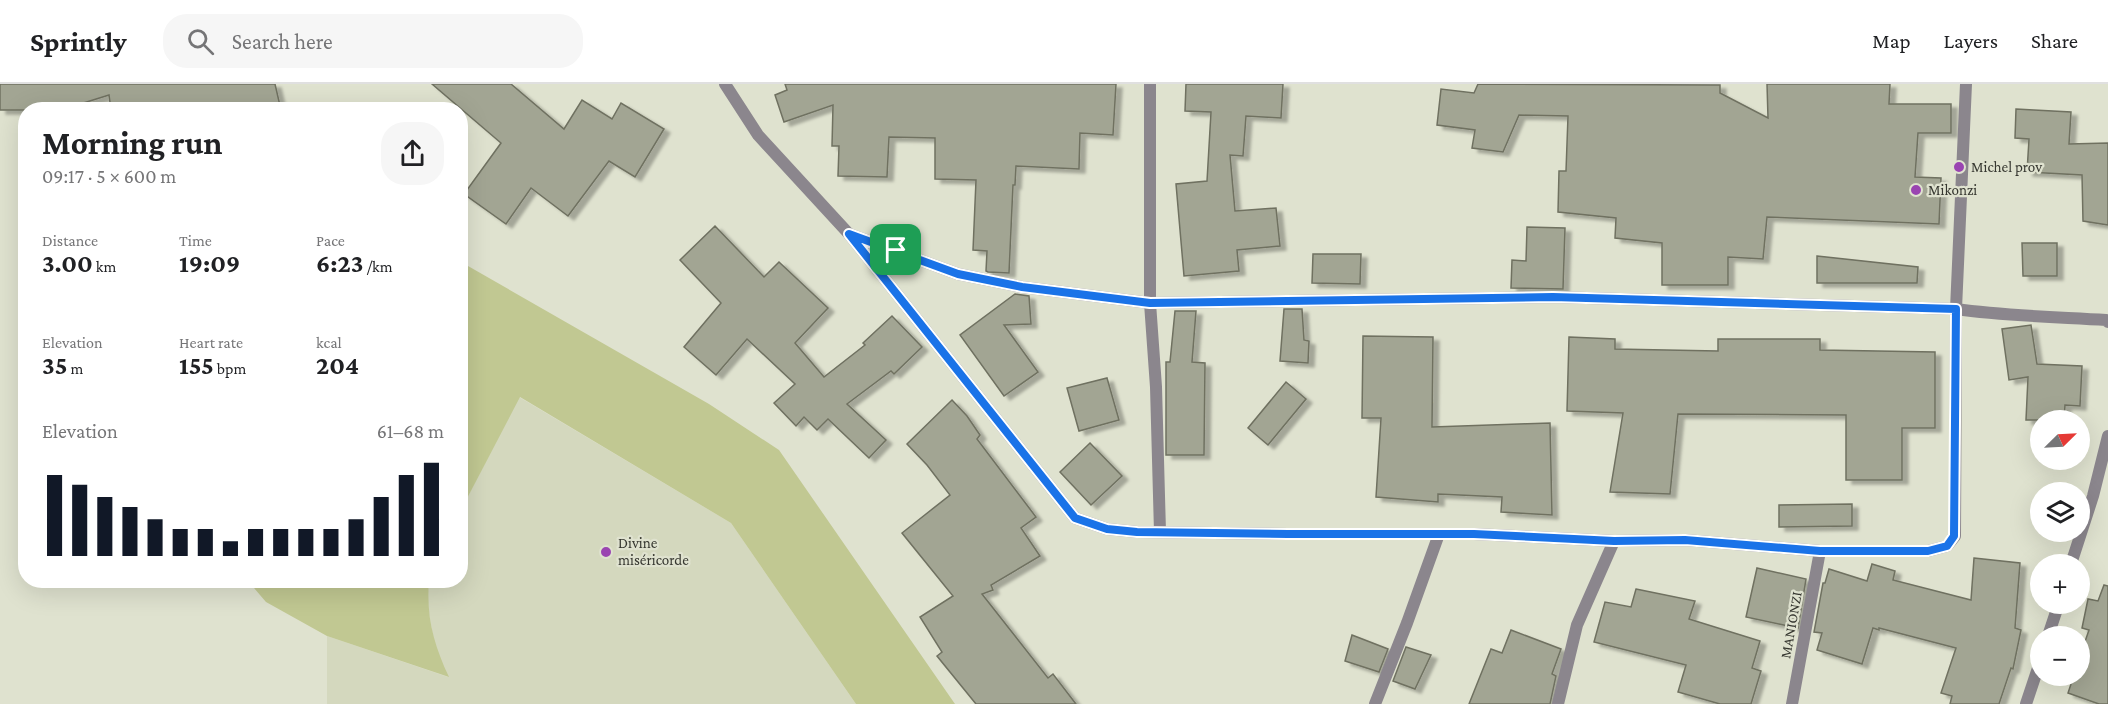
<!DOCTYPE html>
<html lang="en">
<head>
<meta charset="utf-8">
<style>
  :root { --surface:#fff; --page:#f6f6f6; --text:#202124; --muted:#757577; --line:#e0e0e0; --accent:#111827 }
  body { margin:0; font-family:"Crimson Pro",serif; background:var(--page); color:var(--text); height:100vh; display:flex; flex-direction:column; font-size:22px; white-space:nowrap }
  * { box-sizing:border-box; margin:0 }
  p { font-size:20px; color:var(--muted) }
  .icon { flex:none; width:33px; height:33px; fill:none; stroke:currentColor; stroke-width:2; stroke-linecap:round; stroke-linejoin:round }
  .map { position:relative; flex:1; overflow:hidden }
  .side { position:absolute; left:18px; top:18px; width:450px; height:486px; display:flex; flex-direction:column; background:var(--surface); border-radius:24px; box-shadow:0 6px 24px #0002 }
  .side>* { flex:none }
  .needle { width:39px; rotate:66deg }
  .tools { position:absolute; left:2030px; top:326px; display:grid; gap:12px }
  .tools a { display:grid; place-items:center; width:60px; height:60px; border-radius:50%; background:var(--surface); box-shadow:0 6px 24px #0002; font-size:30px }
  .pin { position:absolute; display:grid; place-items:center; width:51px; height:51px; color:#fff; margin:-26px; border-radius:12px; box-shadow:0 3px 9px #0006 }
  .round { display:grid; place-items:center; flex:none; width:63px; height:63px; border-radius:24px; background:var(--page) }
  .head { display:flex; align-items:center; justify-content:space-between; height:102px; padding:0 24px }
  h1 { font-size:33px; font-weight:700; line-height:45px }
  .figures { display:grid; grid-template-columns:repeat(3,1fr); gap:9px; height:102px; padding:6px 24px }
  .figures div { display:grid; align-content:center }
  .figures b { font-size:26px; font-weight:700 }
  .figures small { font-size:16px; font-weight:400 }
  .figures p { font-size:16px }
  .chart { height:168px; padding:12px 24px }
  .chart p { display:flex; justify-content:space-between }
  .chart svg { width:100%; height:108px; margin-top:6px; stroke:var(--accent); stroke-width:6 }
  header { display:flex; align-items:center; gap:36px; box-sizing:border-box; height:84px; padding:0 30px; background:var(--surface); border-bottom:2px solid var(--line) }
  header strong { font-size:28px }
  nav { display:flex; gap:33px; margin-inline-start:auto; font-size:21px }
  .search { width:420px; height:54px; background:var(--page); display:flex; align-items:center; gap:15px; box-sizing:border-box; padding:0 21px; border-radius:24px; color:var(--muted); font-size:22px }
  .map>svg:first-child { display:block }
</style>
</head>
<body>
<header>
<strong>Sprintly</strong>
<div class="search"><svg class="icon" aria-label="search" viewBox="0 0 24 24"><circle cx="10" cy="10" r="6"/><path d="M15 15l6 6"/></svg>Search here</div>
<nav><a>Map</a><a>Layers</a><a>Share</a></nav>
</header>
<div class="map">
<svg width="2108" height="620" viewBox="0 0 2108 620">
  <defs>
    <filter id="shadow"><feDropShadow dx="6" dy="4" stdDeviation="1.5" flood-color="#0004"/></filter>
  </defs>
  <rect width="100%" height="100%" fill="#dfe2cf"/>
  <!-- built -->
  <polygon fill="#d4d8be" points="519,313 731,439 856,620 327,620 327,552 448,593 435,564 427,517 429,497 460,496 461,426"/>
  <!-- green -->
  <g fill="#c1c892">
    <polygon points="461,178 709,320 779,366 955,620 856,620 731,439 520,313 461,426"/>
    <path d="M248,497H429C426,533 434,561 449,593L327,552L266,518Z"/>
  </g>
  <!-- building -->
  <g fill="#a2a593" stroke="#6f7161" stroke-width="1.5" filter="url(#shadow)">
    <polygon points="0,0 275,0 281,26 111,26 109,11 61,26 0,26"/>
    <polygon points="432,0 511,0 564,45 582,16 612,35 621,19 664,45 635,93 609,77 568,132 531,104 506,140 464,110 501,59"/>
    <polygon points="785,0 1116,0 1113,51 1080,49 1079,85 1016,82 1015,101 1013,101 1009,189 988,188 986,187 987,167 973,166 976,96 935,95 935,54 889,53 887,93 838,92 839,62 832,62 833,21 784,38 775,11 787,6"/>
    <polygon points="1186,0 1283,0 1281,34 1246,32 1243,72 1230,71 1235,127 1276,124 1280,162 1237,166 1239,187 1184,192 1176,100 1207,97 1211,28 1185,27"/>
    <polygon points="1478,0 1720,1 1720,9 1768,34 1767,0 1890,0 1889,20 1951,20 1951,49 1918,49 1915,93 1941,94 1939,140 1767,133 1763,175 1728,173 1728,201 1662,201 1662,159 1615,154 1616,134 1558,128 1559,87 1566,87 1568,32 1519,31 1503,68 1472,64 1475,46 1437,41 1441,5 1474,9"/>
    <polygon points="2016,25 2071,28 2069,60 2108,59 2108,141 2083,137 2082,91 2027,88 2029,55 2015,54"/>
    <polygon points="715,142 764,193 779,178 828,224 795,259 824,293 865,261 863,259 892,232 922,263 894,290 891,287 847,320 886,356 869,374 828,335 817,346 804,333 796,342 774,319 795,300 747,255 716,291 684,263 721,219 680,176"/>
    <polygon points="1527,143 1565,144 1563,205 1511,204 1512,176 1526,177"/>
    <polygon points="2022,159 2057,159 2057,192 2023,192"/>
    <polygon points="1313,170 1361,170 1360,200 1312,199"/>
    <polygon points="1817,172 1918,183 1917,199 1817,199"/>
    <polygon points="1015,210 1029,212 1031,240 1004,241 1038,288 1004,312 960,251"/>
    <polygon points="1284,225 1302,225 1304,256 1309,257 1308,279 1280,277"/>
    <polygon points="1175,227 1196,227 1192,278 1205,279 1204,371 1166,371 1166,278 1170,278"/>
    <polygon points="2031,241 2037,280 2082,282 2080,322 2065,321 2064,336 2026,336 2028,293 2009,296 2002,245"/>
    <polygon points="1363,252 1433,253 1432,343 1550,339 1552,431 1501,428 1502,413 1438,410 1438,418 1376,413 1381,334 1362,334"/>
    <polygon points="1569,253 1615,255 1615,265 1718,267 1718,255 1820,255 1820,266 1935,268 1935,344 1902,344 1902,396 1846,396 1846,331 1678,330 1670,410 1610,408 1623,329 1567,327"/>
    <polygon points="1107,294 1119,336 1079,347 1067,304"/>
    <polygon points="1286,298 1306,315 1268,361 1248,344"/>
    <polygon points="952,316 967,332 980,351 977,355 1036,433 1021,444 1040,472 991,501 993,506 982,510 1048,594 1053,590 1076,620 976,620 937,572 942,568 920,533 953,512 902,449 950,411 927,381 907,360"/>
    <polygon points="1090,359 1122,392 1091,421 1060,388"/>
    <polygon points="1852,420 1852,442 1779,443 1779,421"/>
    <polygon points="1974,474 2020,479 2015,544 2021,546 2013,585 2011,584 1999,620 1950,620 1952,612 1941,609 1956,564 1879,544 1879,546 1873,544 1862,580 1817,566 1822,549 1814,548 1823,499 1825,499 1829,485 1867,497 1872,480 1895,487 1893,496 1971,516"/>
    <polygon points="1757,484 1806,495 1798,544 1746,533"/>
    <polygon points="2104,501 2108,502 2108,620 2099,620 2068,609 2074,591 2079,591 2079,575 2089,546 2082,544 2088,515 2098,517"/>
    <polygon points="1636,505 1695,517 1689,535 1760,557 1752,584 1761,587 1751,620 1720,620 1678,608 1686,581 1594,558 1605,518 1631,523"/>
    <polygon points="1511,546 1561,565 1552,590 1556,592 1550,620 1469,620 1491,565 1502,569"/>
    <polygon points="1352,551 1388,565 1379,588 1345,577"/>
    <polygon points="1406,563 1431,571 1415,605 1393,597"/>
  </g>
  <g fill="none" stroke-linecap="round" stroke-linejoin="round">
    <!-- street -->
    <g stroke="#8b868d" stroke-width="12">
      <polyline points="725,0 758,51 849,150 1075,434 1107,445 1137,448 1288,450 1474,450 1614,457 1685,456 1820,467 1928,467 1947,462 1955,452 1956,225 1966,0"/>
      <polyline points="1150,0 1150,219 1156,303 1160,448"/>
      <path d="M849,150L958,190L1022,203L1150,219L1553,213L1956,225C2005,232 2056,233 2106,236L2108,238"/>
      <polyline points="2071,480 2093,412 2108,352"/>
      <polyline points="2048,552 2059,519"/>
      <polyline points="1375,620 1407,539 1439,450"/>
      <polyline points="1558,620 1577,541 1614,457"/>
      <polyline points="1792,620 1820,467"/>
      <polyline points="2026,620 2040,578"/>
    </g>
  </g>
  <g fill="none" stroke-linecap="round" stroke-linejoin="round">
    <defs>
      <polygon id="route" points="849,150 958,190 1022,203 1150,219 1553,213 1956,225 1954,452 1947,462 1928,467 1820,467 1685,456 1614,457 1474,450 1288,450 1137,448 1107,445 1075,434"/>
    </defs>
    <!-- route casing -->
    <use href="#route" stroke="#fff" stroke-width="12"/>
    <!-- route -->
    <use href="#route" stroke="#1a73e8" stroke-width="8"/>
  </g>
  <!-- markers -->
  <g fill="#9a44b1" stroke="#dfe2cf" stroke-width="2">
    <circle cx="1959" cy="83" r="6"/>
    <circle cx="1916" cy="106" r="6"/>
    <circle cx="606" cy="468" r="6"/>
  </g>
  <g text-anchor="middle" stroke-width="4.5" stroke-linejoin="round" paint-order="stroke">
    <!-- poi labels -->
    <g font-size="15" fill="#363730" stroke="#dfe2cf" text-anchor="start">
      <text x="1971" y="88">Michel prov</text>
      <text x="1928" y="111">Mikonzi</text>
      <text x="618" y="464">Divine<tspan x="618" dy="17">miséricorde</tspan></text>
    </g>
    <!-- street labels -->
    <g font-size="15" fill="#363730" stroke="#dfe2cf">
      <text transform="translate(1791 541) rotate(-80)" y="5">MANIONZI</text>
    </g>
  </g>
</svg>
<div class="tools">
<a><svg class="needle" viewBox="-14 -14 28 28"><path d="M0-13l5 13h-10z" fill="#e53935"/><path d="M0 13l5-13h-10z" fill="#757577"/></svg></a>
<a><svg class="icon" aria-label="layers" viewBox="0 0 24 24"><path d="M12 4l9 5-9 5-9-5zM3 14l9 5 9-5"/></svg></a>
<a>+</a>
<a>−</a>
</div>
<div class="pin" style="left:896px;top:166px;background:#1e9e55"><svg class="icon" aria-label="arrive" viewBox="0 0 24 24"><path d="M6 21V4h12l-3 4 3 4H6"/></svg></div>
<section class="side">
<div class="head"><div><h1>Morning run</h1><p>09:17 · 5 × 600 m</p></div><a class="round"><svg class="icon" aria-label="share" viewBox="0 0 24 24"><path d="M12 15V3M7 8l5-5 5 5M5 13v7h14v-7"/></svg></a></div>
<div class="figures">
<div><p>Distance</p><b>3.00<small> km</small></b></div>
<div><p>Time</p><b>19:09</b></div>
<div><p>Pace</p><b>6:23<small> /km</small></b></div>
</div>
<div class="figures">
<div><p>Elevation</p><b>35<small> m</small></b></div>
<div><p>Heart rate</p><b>155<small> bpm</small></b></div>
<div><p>kcal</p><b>204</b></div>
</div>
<div class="chart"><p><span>Elevation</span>61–68 m</p>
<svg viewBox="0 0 160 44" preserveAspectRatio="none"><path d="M5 44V11M15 44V15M25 44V20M35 44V24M45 44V29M55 44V33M65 44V33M75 44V38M85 44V33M95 44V33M105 44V33M115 44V33M125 44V29M135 44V20M145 44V11M155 44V6"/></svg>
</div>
</section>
</div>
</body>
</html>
